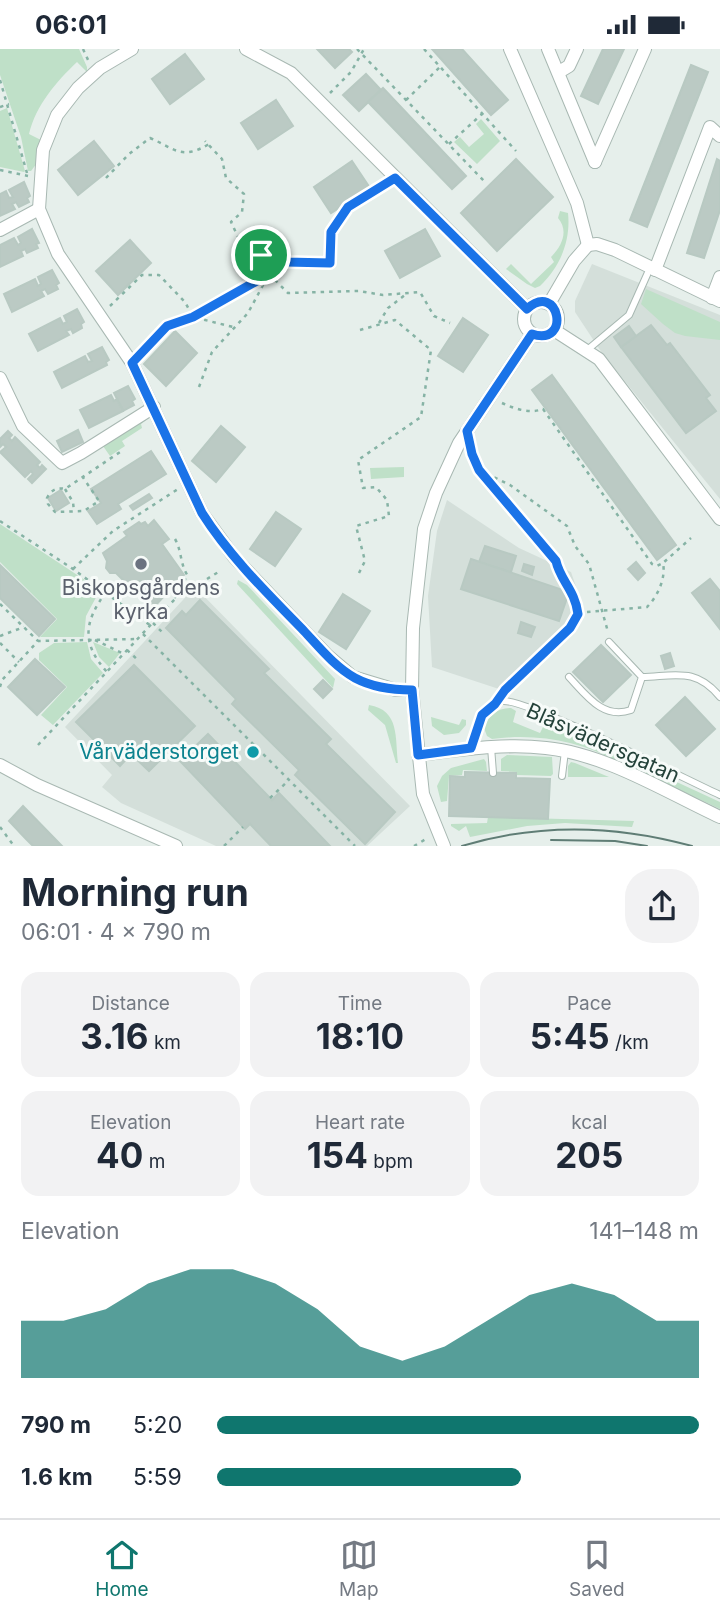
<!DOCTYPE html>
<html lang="en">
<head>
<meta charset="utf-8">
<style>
  :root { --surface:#fff; --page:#f2f2f3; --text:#1f2937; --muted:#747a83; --line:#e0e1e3; --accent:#0f766e }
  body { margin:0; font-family:Inter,sans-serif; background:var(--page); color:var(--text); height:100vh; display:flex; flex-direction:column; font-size:26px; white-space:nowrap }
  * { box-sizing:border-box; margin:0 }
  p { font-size:23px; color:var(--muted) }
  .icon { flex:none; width:38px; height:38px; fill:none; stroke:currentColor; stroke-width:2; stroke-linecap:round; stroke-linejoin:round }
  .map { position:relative; height:797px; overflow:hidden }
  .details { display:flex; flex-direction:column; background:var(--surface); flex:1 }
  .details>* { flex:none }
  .pin { position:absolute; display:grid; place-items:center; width:60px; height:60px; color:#fff; margin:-30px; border:4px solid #fff; border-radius:50%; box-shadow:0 2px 7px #0007 }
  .round { display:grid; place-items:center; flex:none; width:74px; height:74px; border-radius:28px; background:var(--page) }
  .head { display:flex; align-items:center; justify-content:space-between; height:119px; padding:0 21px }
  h1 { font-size:38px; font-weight:700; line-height:52px }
  .stats { display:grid; grid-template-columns:repeat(3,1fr); gap:10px; height:119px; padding:7px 21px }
  .stats div { display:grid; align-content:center; border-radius:18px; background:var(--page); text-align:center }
  .stats b { font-size:35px; font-weight:700 }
  .stats small { font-size:19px; font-weight:400 }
  .stats p { font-size:19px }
  .chart { height:196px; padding:14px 21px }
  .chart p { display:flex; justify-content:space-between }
  .chart svg { width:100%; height:126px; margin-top:7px; fill:var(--accent); opacity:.7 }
  ul { padding:0 21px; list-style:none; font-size:23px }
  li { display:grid; grid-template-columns:112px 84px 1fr; align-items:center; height:52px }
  li i { height:18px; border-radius:9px; background:var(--accent) }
  .status { display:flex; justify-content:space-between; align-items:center; height:49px; padding:0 35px; background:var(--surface); direction:ltr }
  .status svg { height:19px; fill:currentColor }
  .tab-bar { display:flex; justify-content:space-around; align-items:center; height:98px; border-top:2px solid var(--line); background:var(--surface); font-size:19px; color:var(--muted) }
  .tab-bar a { display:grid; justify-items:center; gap:4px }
  .tab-bar .active { color:var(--accent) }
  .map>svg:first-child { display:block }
</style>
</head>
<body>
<div class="status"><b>06:01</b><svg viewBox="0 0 49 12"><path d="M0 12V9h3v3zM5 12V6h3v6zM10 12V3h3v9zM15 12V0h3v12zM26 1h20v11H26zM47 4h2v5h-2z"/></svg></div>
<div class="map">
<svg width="720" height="797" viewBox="0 0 720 797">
  <rect width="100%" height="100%" fill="#e6efeb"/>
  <!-- built -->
  <g fill="#d4dfda">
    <polygon points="592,215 720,266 720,450 602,304 575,263 575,252"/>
    <polygon points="447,451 519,499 571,523 584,561 499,640 432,618 428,547 437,482"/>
    <polygon points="195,538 410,757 367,797 216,797 121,754 102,738 112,726 65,678"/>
  </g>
  <!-- green -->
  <g fill="#bfe0c8">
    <path d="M0,0H79L87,18V23L77,13C56,33 36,56 29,85L41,91L37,114L31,122H28L21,88L0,26Z"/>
    <polygon points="7,59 25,122 24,123 0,118 0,62"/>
    <polygon points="481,70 500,92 477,115 454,93 460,88 469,98 484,85 476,75"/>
    <path d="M560,162L568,164C571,192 560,218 540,237L535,239L527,235L506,220L511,215L531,235L554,213L551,208C562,197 569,182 558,169Z"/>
    <polygon points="646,240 720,273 720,291 685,287 675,284 663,275 641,255"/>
    <polygon points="150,368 141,375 142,379 122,392 125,397 110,407 103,397"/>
    <polygon points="404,418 404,428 371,430 370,419"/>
    <polygon points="0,475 100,541 86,567 84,588 40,588 57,570 0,513"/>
    <polygon points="238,531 247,536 335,630 333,639 237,535"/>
    <polygon points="87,593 91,610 103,624 53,676 41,666 67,638 39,611 39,604 54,594"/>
    <polygon points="93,593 120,604 109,618 99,608"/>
    <path d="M369,656C400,661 395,689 398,714H396L385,676L368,661Z"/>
    <path d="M511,659L516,662L513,673L540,684L546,672L622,707L619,713C579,692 537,684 492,690L487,687L484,679C489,666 497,659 511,659Z"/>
    <polygon points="431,668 459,676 462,670 466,671 466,676 459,684 444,686 432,677"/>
    <polygon points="507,706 552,708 553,725 551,727 517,726 517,723 501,722 501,710"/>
    <polygon points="484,710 486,713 487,722 463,721 462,726 449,727 447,752 441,753 437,737 442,727 451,719"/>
    <polygon points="629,711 720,753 720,760 627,716"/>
    <polygon points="571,713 575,714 609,728 568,728 568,717"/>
    <polygon points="488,768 634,772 632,778 565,774 527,777 470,788 466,777 459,782 451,777 451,775 487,774"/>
  </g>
  <!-- building -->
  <g fill="#bbcac4" stroke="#b8c9c2" stroke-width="2">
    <polygon points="317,0 349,0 352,3 335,19"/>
    <polygon points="432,0 462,0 508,51 491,66"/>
    <polygon points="603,0 624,0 598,55 581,47"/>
    <polygon points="185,5 204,30 170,55 152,30"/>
    <polygon points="691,16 708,23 647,178 630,171"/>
    <polygon points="366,25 381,41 359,62 343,46"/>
    <polygon points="383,39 466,127 452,140 368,53"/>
    <polygon points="276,51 293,77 258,100 241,74"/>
    <polygon points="94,92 114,117 78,146 58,121"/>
    <polygon points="516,110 553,148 497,202 461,164"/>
    <polygon points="717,110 720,112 720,161 704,209 687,204"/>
    <polygon points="352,112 370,139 331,164 314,138"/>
    <polygon points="24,133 30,147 27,149 29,153 19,158 16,153 12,155 15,160 0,167 0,145 6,142 9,149 13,148 9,141"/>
    <polygon points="32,180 39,194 36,195 38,199 27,204 25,200 21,202 23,207 0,218 0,196 14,189 18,196 21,194 18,188"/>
    <polygon points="425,180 440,207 400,229 385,202"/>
    <polygon points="130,191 151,214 118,246 96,222"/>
    <polygon points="52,221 59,234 56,236 58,240 48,245 45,240 41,242 44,247 12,263 4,245 35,230 38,237 41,235 38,228"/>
    <polygon points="77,260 84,273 81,275 82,279 73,284 71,280 66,282 69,286 38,302 29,285 60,269 63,275 67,273 64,267"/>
    <polygon points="463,269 488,286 463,323 438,307"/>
    <polygon points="651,276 667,296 670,294 710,346 706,349 716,362 686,384 621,298"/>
    <polygon points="629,277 636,287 621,298 614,288"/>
    <polygon points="175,282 197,304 166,337 144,315"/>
    <polygon points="102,298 109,311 106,313 107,316 62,339 54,323 85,307 88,313 92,312 88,305"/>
    <polygon points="552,326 676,496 657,511 532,341"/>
    <polygon points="128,337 135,350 132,352 134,356 123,362 114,344"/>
    <polygon points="111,346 114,352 117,350 123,362 89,379 80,361"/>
    <polygon points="221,377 245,398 216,433 192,412"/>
    <polygon points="78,381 83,393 62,403 57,392"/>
    <polygon points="8,382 12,386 9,389 12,392 15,388 40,413 37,416 40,419 42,416 46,420 32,434 28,430 33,425 31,422 25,428 0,403 6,398 3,395 0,398 0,390"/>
    <polygon points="151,402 166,425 118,455 121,460 97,475 88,462 101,454 91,440"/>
    <polygon points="61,441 69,454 56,462 48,449"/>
    <polygon points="149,445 152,449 133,461 130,457"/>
    <polygon points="276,463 301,480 275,517 250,500"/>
    <polygon points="154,471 169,490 162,495 184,526 152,560 116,524 110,524 106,519 107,512 103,504 127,487 124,483 139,473 141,475 145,473 148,477"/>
    <polygon points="485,497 516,507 511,523 479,513"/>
    <polygon points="471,510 563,541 568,546 559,572 461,540"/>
    <polygon points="636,513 645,524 638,531 628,520"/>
    <polygon points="524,515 534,518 532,526 522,522"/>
    <polygon points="0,516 55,570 39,587 0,549"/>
    <polygon points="710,530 720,542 720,580 692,544"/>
    <polygon points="343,545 370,562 346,600 319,583"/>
    <polygon points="200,551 269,620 264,624 331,690 326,695 395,763 365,795 295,726 299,721 232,655 236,650 166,579 182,562 186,566"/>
    <polygon points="521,573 535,578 531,588 518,584"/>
    <polygon points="601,596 631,626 603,653 573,623"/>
    <polygon points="670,604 674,617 665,620 661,607"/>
    <polygon points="35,610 65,638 37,666 8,638"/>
    <polygon points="134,616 195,677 149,722 131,705 120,717 76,673"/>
    <polygon points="323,631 332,640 323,649 314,640"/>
    <polygon points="685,648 715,680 686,707 656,676"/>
    <polygon points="208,685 272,751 279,744 330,797 271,797 250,775 245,780 180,712"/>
    <polygon points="465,723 516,724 516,729 550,730 548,770 449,767 450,727 465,728"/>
    <polygon points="23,757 62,797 33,797 26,790 9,772"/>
  </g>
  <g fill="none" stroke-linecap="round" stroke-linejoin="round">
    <defs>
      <g id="lane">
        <polyline points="586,302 629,266 650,219"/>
        <path d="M569,628C586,646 603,671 631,661L642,628L609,593"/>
        <path d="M642,628C675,627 696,618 720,648"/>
        <path d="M495,654L504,641L575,572C583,553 568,535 558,520"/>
        <polyline points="491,698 493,724"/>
        <path d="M471,699C476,682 480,656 502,652C526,649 687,731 720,746"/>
        <polyline points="562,727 565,702"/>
      </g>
      <g id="street">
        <polyline points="132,0 100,19 78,39 57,66 43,101 39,160 58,205 132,314 202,464 234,508 327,606 353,628 396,641 412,641"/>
        <polyline points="246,0 291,24 527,260"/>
        <polyline points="510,0 577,154 588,196"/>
        <polyline points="548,0 595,113"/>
        <polyline points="559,23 569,17 577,0"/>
        <polyline points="595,113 645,0"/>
        <polyline points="0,181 39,160"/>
        <polyline points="588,196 597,195 615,201 720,252"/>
        <polyline points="655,221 710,78 720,87"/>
        <polyline points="712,249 720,228"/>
        <circle cx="541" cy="270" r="17"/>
        <polyline points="549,255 574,212 588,196"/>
        <polyline points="554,281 599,310 720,470"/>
        <polyline points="0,329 23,377 62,414 81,404 154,358"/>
        <path d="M418,706C461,701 504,694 546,699C606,705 666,743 720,768"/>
        <polyline points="0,716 37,736 176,797"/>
        <polyline points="444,797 423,745 412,641 413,579 424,480 436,444 459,394 532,285"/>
      </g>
    </defs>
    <!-- lane casing -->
    <use href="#lane" stroke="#a8b8b2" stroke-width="8"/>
    <!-- street casing -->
    <use href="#street" stroke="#a8b8b2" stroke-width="14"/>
    <!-- path -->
    <g stroke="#86b3a5" stroke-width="2.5" stroke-dasharray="3.5 5" stroke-linecap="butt">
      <polyline points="83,0 89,13"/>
      <polyline points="357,0 484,132"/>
      <polyline points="424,0 516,102"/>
      <polyline points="0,31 27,124"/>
      <polyline points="330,44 351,23 364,0"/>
      <polyline points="406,51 440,18"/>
      <polyline points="0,58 9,55"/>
      <polyline points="449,95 482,65"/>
      <polyline points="0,121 28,127"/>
      <path d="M106,129L129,105L150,89C174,99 181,112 209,95"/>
      <polyline points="261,206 286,213 329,214 331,183 348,158 383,136"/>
      <polyline points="269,225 288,244 359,242 383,246 420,243 434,267 450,274"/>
      <polyline points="110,257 142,226 159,226 185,253 193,268 233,278"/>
      <polyline points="379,274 388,259 405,246"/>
      <polyline points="142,304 167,277 193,268 232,247 286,213"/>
      <polyline points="199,338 212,303 248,264 269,225 261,206 246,205 231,173 242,163 244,145 226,129 222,110 205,92"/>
      <path d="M502,354C515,360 530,365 543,360L652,515L657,517L663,514"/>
      <polyline points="470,399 479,421 554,510"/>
      <polyline points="479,421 510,436 567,477 575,497 589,515 608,583"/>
      <path d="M82,427L99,452L84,462L55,463L48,455L47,449C51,441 57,438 65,440L123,401"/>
      <polyline points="65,440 73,453 74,463"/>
      <polyline points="0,472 73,520 151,577"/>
      <path d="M175,490C182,502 180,516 188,527L172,544L176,549"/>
      <polyline points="73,520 113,482 178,440"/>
      <polyline points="359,524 365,512 356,477 389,467 387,451 376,438 363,439 358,411 421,368 431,301 395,271 360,281"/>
      <path d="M106,543C84,573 81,594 107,623"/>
      <polyline points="0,555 38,592"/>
      <path d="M587,563L647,558C658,547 666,529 663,514L691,489"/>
      <polyline points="153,574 162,583"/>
      <polyline points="143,585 355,797"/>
      <polyline points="0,587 24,578"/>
      <polyline points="95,591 124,605"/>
      <polyline points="0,594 19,613"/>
      <polyline points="127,601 138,611"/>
      <polyline points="0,638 2,631 38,592 137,590"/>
      <polyline points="38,696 176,549 220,522"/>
      <polyline points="270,749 288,732"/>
      <polyline points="0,778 14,797"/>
      <polyline points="224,797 243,778"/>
      <polyline points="414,797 426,790"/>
    </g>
    <!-- lane -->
    <use href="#lane" stroke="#fff" stroke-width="6"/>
    <!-- street -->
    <use href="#street" stroke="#fff" stroke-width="12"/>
    <!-- tram -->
    <g stroke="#5f7d75" stroke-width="2">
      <polyline points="551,791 615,792 647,797"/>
      <path d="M462,797C538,774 616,776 692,797"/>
    </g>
  </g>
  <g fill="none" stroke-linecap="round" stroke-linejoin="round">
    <defs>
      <path id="route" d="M395,129L527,260C559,231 572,298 532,285L467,382L472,405L479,421L556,512C560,531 575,541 578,565L570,579L505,641L495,655L482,666L471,699L418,706L412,641C393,641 372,638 355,629C335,618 319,598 304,582C268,545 230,508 202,464L132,314L167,277L193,268L269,225L261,206L286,213L330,214L331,183L348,158Z"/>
    </defs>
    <!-- route casing -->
    <use href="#route" stroke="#fff" stroke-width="14"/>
    <!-- route -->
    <use href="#route" stroke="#1a73e8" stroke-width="9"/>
  </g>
  <!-- markers -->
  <circle fill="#6b7280" stroke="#f7fbf9" stroke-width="2.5" cx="141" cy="515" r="7"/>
  <circle fill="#0f9aa8" stroke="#f7fbf9" stroke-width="2.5" cx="253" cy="703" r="7"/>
  <g text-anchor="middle" stroke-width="6" stroke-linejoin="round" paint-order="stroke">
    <!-- worship labels -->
    <g font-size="21" fill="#5b616d" stroke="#f7fbf9">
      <text x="141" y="546">Biskopsgårdens<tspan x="141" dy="24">kyrka</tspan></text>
    </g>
    <!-- street labels -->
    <g font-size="21" fill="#24423a" stroke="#f7fbf9">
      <text transform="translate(603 694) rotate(24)" y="7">Blåsvädersgatan</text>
    </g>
    <!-- culture labels -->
    <g font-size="21" fill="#0d838f" stroke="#f7fbf9" text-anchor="end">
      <text x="239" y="710">Vårväderstorget</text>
    </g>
  </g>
</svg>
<div class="pin" style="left:261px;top:206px;background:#1e9e55"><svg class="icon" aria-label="arrive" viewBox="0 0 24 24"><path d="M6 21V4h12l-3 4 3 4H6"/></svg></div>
</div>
<section class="details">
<div class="head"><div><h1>Morning run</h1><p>06:01 · 4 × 790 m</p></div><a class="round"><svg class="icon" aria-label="share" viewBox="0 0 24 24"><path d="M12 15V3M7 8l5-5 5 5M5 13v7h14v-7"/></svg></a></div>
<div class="stats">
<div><p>Distance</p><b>3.16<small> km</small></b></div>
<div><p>Time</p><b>18:10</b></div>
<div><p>Pace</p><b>5:45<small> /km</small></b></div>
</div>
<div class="stats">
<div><p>Elevation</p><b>40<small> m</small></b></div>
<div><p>Heart rate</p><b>154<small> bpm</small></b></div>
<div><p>kcal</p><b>205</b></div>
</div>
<div class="chart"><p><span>Elevation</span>141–148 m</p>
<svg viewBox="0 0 160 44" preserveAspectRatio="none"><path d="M0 44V24L10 24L20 20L30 11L40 6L50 6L60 11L70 20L80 33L90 38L100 33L110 24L120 15L130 11L140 15L150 24L160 24V44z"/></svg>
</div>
<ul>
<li><b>790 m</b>5:20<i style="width:100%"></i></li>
<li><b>1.6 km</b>5:59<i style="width:63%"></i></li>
</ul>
</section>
<nav class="tab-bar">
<a class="active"><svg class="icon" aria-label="home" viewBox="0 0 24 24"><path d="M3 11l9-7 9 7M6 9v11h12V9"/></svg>Home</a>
<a><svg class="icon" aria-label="map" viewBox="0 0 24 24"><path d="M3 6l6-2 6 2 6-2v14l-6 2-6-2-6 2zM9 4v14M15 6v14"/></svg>Map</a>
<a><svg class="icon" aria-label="saved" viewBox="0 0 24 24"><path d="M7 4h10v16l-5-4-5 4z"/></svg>Saved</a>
</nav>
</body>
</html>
